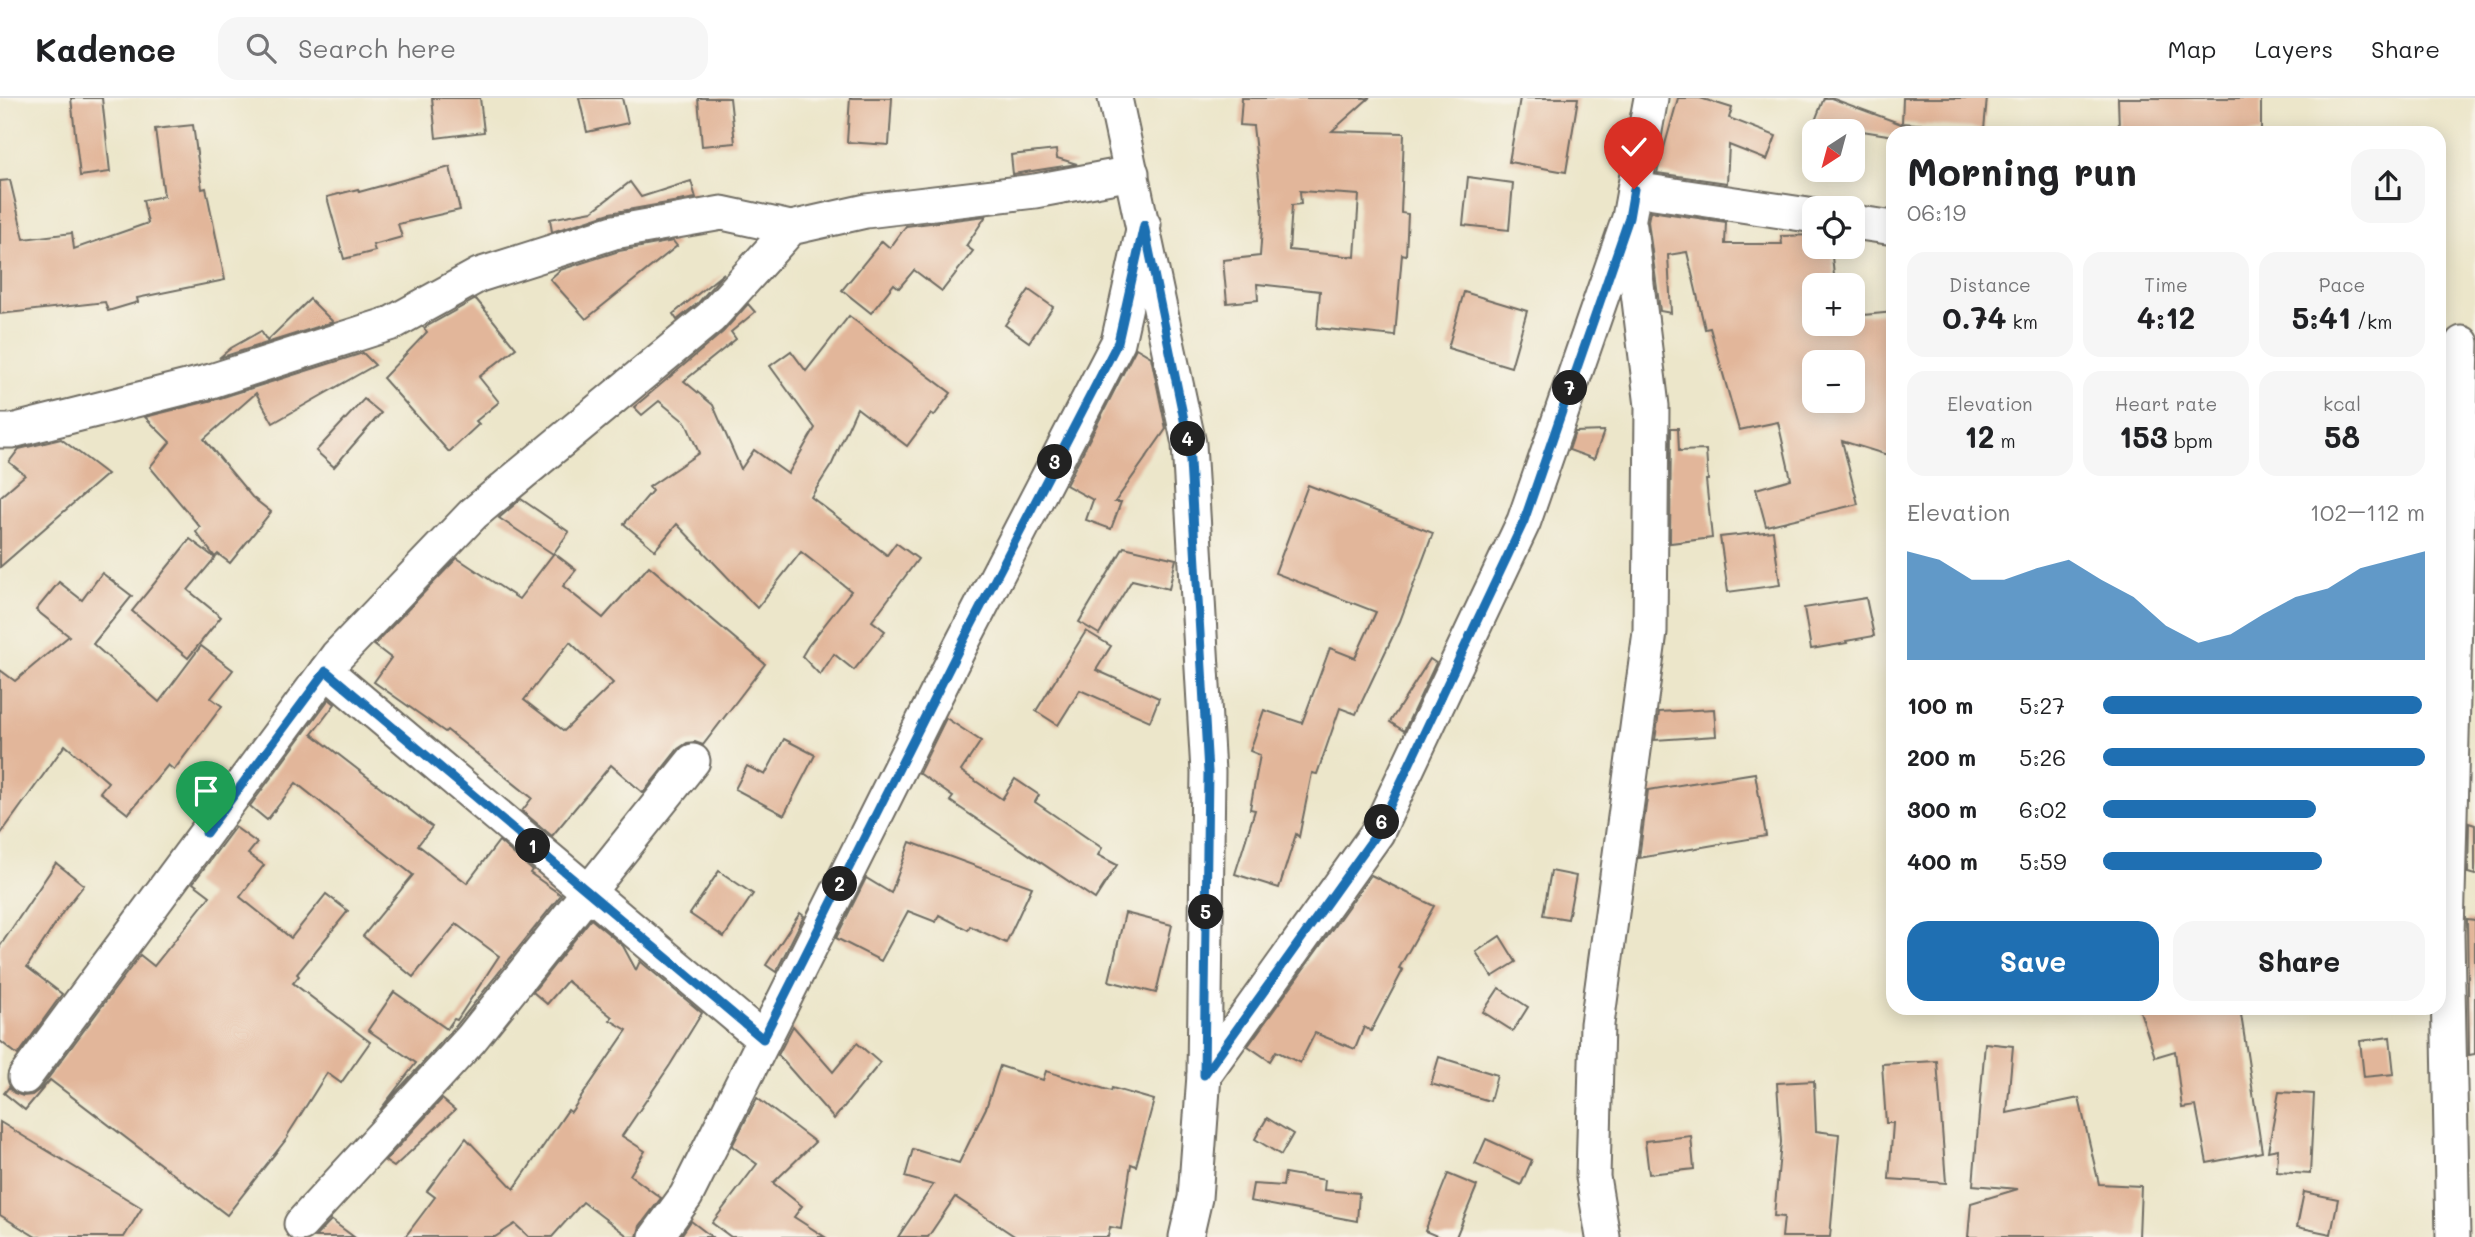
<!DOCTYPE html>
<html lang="en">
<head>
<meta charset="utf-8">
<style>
  :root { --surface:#fff; --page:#f6f6f6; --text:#202124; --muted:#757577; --line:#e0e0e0; --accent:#1f6fb2 }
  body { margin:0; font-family:Mali,sans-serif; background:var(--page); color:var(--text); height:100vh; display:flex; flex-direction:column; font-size:26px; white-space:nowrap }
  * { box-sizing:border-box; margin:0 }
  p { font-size:23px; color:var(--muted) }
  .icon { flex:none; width:38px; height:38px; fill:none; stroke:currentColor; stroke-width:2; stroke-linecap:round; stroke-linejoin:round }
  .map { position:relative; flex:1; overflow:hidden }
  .details { position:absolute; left:1886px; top:28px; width:560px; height:889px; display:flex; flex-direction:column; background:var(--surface); border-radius:21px; box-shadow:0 4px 18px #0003 }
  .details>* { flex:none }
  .needle { width:46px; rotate:216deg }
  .tools { position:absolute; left:1802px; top:21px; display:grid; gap:14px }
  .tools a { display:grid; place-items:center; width:63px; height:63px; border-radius:14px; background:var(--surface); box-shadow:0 4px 18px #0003; font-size:35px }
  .pin { position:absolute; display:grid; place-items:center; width:60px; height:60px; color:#fff; margin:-72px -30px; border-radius:50% 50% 50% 0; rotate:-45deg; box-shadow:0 0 7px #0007 }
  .pin .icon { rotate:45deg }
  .km { position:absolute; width:35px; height:35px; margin:-18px; border-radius:50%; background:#222; color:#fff; font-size:19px; line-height:35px; text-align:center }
  .round { display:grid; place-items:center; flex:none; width:74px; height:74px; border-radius:21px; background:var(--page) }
  .summary { display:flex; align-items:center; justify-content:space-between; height:119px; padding:0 21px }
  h1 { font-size:38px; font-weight:800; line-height:52px }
  .figures { display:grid; grid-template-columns:repeat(3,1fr); gap:10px; height:119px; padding:7px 21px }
  .figures div { display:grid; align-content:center; border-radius:18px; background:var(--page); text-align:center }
  .figures b { font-size:30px; font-weight:800 }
  .figures small { font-size:19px; font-weight:400 }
  .figures p { font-size:19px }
  .chart { height:196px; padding:14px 21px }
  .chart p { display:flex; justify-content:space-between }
  .chart svg { width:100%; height:126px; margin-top:7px; fill:var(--accent); opacity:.7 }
  .primary-button { display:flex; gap:14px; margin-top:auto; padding:14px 21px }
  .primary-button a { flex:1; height:80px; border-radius:21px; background:var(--accent); color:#fff; font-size:28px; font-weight:800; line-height:80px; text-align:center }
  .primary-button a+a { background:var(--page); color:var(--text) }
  ul { padding:0 21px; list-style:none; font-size:23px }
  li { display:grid; grid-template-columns:112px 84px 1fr; align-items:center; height:52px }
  li i { height:18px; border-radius:9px; background:var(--accent) }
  header { display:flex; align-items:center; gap:42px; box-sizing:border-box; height:98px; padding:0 35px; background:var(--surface); border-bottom:2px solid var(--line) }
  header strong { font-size:33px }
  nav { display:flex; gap:38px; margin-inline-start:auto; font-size:24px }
  .search { width:490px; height:63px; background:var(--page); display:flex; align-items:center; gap:18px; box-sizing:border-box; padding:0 24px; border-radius:21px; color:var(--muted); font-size:26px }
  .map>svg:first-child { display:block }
</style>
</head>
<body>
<header>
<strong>Kadence</strong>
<div class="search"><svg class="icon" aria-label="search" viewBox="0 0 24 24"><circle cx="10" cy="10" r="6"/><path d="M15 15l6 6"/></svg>Search here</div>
<nav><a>Map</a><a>Layers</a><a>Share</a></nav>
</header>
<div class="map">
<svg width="2475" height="1139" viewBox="0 0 2475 1139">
  <rect width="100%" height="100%" fill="#f7f3e8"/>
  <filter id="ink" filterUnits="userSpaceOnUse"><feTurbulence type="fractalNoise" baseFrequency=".0143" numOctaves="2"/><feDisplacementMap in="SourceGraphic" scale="14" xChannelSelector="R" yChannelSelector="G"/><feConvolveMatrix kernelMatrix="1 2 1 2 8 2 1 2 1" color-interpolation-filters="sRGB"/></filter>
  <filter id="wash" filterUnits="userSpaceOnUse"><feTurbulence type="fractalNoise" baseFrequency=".00686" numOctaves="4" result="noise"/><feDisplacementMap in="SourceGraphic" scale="28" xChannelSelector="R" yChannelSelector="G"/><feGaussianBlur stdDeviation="1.57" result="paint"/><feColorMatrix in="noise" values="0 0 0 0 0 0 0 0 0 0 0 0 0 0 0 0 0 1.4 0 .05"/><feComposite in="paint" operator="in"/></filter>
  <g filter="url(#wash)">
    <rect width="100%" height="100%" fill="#ece6ca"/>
    <g id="blocks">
      <!-- building -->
      <g fill="#e2b69a" fill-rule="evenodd">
        <polygon points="71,0 102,0 110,74 80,78"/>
        <polygon points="432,0 480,0 484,34 436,40"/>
        <polygon points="579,0 622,0 628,25 587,34"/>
        <polygon points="698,0 730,0 735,45 702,48"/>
        <polygon points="850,0 892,0 889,47 847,44"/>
        <path d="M1242,0H1369L1332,33L1404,35L1401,115L1408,116L1406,157L1402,156L1395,238L1317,230L1320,193L1257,186L1258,202L1227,205L1223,162L1260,158L1263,116L1253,28L1240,27ZM1300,93L1359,97L1355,159L1289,152L1292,107L1301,106Z"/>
        <polygon points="1520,0 1578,0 1566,74 1509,64"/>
        <polygon points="1678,0 1700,0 1732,10 1729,20 1776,38 1767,62 1729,47 1727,85 1657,75"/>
        <polygon points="1824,0 1831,0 1904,27 1902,35 1894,35 1894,38 1844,30 1843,33 1811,33"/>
        <polygon points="1903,0 1987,0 1984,31 1902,25"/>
        <polygon points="2118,0 2261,0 2261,35 2160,35 2160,31 2119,32"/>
        <polygon points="193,27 202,91 206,90 225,182 137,200 138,204 108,213 105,204 0,216 0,83 10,82 24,141 72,135 74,151 148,125 143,102 164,98 155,31"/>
        <polygon points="1056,52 1057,60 1077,66 1013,76 1011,57"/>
        <polygon points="450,69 460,112 398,126 402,139 373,147 375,153 344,161 327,99 358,91 359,94"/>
        <polygon points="1468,79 1513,85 1509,132 1463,127"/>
        <polygon points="691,83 696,100 610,115 552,134 550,121 592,113 630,84 641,99"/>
        <path d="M1650,113L1726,124L1725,146H1782L1781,138L1815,137V149H1831L1835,187H1815V226H1853V218L1894,214V359L1842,343L1858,406L1766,428L1756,391L1791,381L1778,324L1739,332L1710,230L1705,231L1687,154L1668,157L1671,215L1660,213L1648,123ZM1815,264H1853V303H1815Z"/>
        <polygon points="986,118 966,148 973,153 942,193 914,172 899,190 894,186 871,215 842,192 882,143 890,150 906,128"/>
        <polygon points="673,143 677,148 586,221 550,181 560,172 619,153"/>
        <polygon points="724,175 698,205 677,222 673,216"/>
        <polygon points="1029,192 1053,209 1029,244 1005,227"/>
        <polygon points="1464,194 1527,213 1511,269 1448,250"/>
        <polygon points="310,201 333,224 219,260 231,250 261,233 267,243"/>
        <polygon points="476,201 516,250 479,279 499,304 476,323 479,326 449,354 383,280 427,234 424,230"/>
        <polygon points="748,206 755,214 731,234 736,241 684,283 713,307 741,371 754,352 788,376 815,330 770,268 791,253 806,273 849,218 951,295 934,318 931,316 907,348 857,310 832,366 811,399 887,457 896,445 918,461 872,523 885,533 854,572 834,556 820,577 802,558 808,548 851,493 801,454 757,510 677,426 655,452 624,426 652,393 649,389 699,355 686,325 659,303 642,317 634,309 723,234"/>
        <polygon points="1136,250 1151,259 1166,331 1115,404 1121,404 1111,431 1086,422 1093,402 1066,387"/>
        <polygon points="363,255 375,267 273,325 256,295 204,341 252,399 271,414 230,465 218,456 215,459 196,434 200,429 150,369 170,344 145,319 217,301"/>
        <polygon points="364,301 381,315 334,369 316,353"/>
        <polygon points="1671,330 1678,330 1679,353 1706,352 1708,382 1706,382 1712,440 1670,445"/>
        <polygon points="1604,333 1594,361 1569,352 1575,334"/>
        <polygon points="61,341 107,376 0,469 0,399 25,377 9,364 19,351"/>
        <polygon points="1308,387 1433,435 1400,523 1356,616 1340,610 1317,676 1312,675 1299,739 1296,736 1279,790 1235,776 1255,712 1250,711 1260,657 1250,653 1264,612 1302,625 1330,550 1355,560 1376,514 1275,475"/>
        <polygon points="521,401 569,434 553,456 499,420"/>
        <polygon points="1773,433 1780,487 1728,494 1720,439"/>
        <polygon points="190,441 215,460 188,492 221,519 188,560 132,513"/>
        <polygon points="1124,449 1176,461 1169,491 1132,482 1099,536 1079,524"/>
        <path d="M554,455L576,472L563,488L603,520L649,468L765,566L703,647L695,644L687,645L678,651L643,695L611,667L552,738L522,713L532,700L447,632L445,634L374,584L391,560L374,547L457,460L519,501ZM570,544L613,585L564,633L524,602Z"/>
        <polygon points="102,475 132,498 93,546 159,604 201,548 233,572 211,600 222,608 174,672 168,667 128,716 100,694 108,684 65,647 0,737 0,572 15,583 69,538 36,512 59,484 82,502"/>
        <polygon points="1866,500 1874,538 1846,543 1847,545 1811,551 1804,510"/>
        <polygon points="1086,533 1111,548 1096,572 1159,600 1150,623 1080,592 1058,627 1036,613"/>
        <polygon points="1430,561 1436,565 1404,633 1390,624"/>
        <polygon points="329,601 335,606 312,636 432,729 418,747 467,785 499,743 532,772 530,775 561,797 456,928 380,1012 416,965 368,932 394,894 447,931 454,921 457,922 499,858 456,826 413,879 363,838 413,777 296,685 267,722 250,708"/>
        <polygon points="1714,611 1716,638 1655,642 1659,614"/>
        <polygon points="946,620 981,643 961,673 1002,701 1015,681 1039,697 1035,704 1102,750 1098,757 1117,767 1095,801 950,703 953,699 919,675"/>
        <polygon points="784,641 815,657 784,717 735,691 747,668 765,677"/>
        <polygon points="1755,675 1766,738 1639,760 1648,692"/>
        <polygon points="2469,725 2475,727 2475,777 2468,775"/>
        <polygon points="235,729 257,745 248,756 264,767 240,799 291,840 326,796 348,813 297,876 299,878 293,885 370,944 341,985 327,975 287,1038 288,1039 227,1117 50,982 25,1012 4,995 9,989 14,995 23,998 32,997 40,991 140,857 154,868 210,798 193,785"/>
        <polygon points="910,744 1032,789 1006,845 970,828 968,832 939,817 936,824 908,813 881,863 836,840 866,780 891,795"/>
        <polygon points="56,765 84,787 63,814 27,869 62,896 18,957 0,943 0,848"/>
        <polygon points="719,773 753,796 724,839 690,816"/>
        <polygon points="1551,773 1576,778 1568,821 1543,817"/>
        <polygon points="1371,777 1434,808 1399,870 1403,872 1371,933 1364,929 1355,951 1315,935 1300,965 1276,953 1270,963 1248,948"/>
        <polygon points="800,815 804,818 776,874 766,867"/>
        <polygon points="1125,815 1172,827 1156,895 1109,883"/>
        <polygon points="591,821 623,848 636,872 640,863 702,915 670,967 622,1038 645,1053 630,1077 661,1100 640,1128 637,1139 629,1139 583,1104 552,1139 529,1139 515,1126 495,1139 405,1139 435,1099 427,1093 466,1040 514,1091 568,1012 571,1014 627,932 610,922 612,919 567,883 547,906 533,894"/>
        <polygon points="2467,821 2475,822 2475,956 2469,957"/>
        <polygon points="1500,838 1516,864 1492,879 1476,854"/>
        <polygon points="1499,890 1528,909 1513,933 1483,914"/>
        <polygon points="2139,910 2240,910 2262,1054 2207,1065 2196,1008 2182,1010 2175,953 2155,959"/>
        <polygon points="793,928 833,974 857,945 880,965 834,1021 778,957"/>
        <polygon points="2390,939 2394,976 2364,979 2360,943"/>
        <polygon points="1985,945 2013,948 2007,1015 2079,1000 2099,1086 2141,1088 2139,1139 1968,1139 1971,1105 2018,1091 1973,1087"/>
        <polygon points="1439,959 1497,977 1490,1003 1431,986"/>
        <polygon points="1937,963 1946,1085 1889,1081 1893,1025 1886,1025 1882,966"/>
        <polygon points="1000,968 1043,982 1046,973 1111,993 1112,990 1154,1002 1136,1068 1131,1066 1121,1131 1110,1129 1108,1139 1016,1139 955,1099 928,1139 898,1139 933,1087 905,1079 913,1051 959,1065 986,1010"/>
        <polygon points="1814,983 1816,1033 1839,1036 1830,1139 1782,1139 1784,1119 1774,1118 1781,1044 1777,985"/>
        <polygon points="2279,994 2314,996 2310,1076 2277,1074 2278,1051 2268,1053"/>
        <polygon points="757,1000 815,1044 773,1085 802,1108 794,1119 825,1139 731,1139 712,1125 757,1066 732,1048"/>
        <polygon points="442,1001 455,1012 394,1069 385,1063"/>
        <polygon points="1267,1020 1293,1036 1281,1057 1255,1041"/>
        <polygon points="0,1024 142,1110 124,1139 36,1139 0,1117"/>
        <polygon points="1691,1038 1694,1071 1649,1076 1645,1043"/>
        <polygon points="1486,1041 1532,1062 1521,1087 1475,1066"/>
        <polygon points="1285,1075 1325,1082 1324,1092 1359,1095 1357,1123 1250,1103 1253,1086 1283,1088"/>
        <polygon points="1448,1076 1477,1088 1456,1139 1439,1139 1425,1133"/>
        <polygon points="2304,1094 2338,1101 2331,1136 2297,1129"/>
        <polygon points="331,1122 354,1139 315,1139"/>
        <polygon points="691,1123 712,1139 680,1139"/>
      </g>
    </g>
  </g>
  <g filter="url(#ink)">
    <use href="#blocks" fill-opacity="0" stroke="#6f6c63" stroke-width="2"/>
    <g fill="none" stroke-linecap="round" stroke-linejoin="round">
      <defs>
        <g id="minor">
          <polyline points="1115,0 1189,346 1208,674 1204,977"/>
          <polyline points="1634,91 1815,118"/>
          <polyline points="1853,124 1894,130"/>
          <polyline points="0,333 12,333 211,283 392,225 479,177 614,134 722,115 791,130"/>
          <polyline points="326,573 763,941"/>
          <polyline points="25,979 337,558 473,416 711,219 791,130 866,113 1035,93 1132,75"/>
          <polyline points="301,1126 471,941 693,663"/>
          <polyline points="656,1139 686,1098 959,551 1118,244 1144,127"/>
          <polyline points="1186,1139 1195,1100 1204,977 1377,735 1524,423 1629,120 1651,0"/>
          <polyline points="1603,1139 1593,1079 1597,926 1650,534 1652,308 1630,129"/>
          <polyline points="2453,1139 2447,837 2462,245"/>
        </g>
      </defs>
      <!-- minor casing -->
      <use href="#minor" stroke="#6f6c63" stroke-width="37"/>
      <!-- minor -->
      <use href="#minor" stroke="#fff" stroke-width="33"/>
    </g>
  </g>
  <g fill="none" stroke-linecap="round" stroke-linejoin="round" filter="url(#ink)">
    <defs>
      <polyline id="route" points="206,735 326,573 763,941 959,551 1118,244 1144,127 1189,346 1208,674 1204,977 1377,735 1524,423 1629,120 1634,91"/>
    </defs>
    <!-- route casing -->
    <use href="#route" stroke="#fff" stroke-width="14"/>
    <!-- route -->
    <use href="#route" stroke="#1f6fb2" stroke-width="9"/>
  </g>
</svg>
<div class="tools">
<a><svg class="needle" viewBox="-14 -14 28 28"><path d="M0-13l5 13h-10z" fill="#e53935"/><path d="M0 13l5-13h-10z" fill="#757577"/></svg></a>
<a><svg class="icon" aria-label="locate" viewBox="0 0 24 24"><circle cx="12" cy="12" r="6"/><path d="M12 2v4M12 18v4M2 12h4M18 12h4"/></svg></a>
<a>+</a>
<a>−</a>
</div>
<div class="pin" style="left:206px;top:735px;background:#1e9e55"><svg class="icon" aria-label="arrive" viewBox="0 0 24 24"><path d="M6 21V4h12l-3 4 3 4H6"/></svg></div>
<div class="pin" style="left:1634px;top:91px;background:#d93025"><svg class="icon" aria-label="check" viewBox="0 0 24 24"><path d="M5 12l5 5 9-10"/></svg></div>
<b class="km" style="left:533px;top:748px">1</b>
<b class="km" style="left:840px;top:786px">2</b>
<b class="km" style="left:1055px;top:364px">3</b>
<b class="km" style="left:1188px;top:341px">4</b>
<b class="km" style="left:1206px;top:814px">5</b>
<b class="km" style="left:1382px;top:724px">6</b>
<b class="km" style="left:1570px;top:290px">7</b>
<section class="details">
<div class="summary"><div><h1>Morning run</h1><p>06:19</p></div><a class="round"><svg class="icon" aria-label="share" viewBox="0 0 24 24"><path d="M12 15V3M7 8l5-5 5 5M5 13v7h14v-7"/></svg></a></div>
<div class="figures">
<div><p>Distance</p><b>0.74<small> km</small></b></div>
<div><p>Time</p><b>4:12</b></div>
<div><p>Pace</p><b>5:41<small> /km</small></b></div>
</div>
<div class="figures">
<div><p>Elevation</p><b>12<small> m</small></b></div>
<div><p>Heart rate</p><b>153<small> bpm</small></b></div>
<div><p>kcal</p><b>58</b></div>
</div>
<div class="chart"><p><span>Elevation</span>102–112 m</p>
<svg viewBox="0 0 160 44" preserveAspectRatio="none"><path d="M0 44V6L10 9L20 16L30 16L40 12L50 9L60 16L70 22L80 32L90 38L100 35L110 28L120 22L130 19L140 12L150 9L160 6V44z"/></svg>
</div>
<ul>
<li><b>100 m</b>5:27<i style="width:99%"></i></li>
<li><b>200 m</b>5:26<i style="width:100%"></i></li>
<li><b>300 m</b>6:02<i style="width:66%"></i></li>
<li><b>400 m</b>5:59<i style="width:68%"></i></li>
</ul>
<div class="primary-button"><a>Save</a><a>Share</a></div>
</section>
</div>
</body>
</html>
